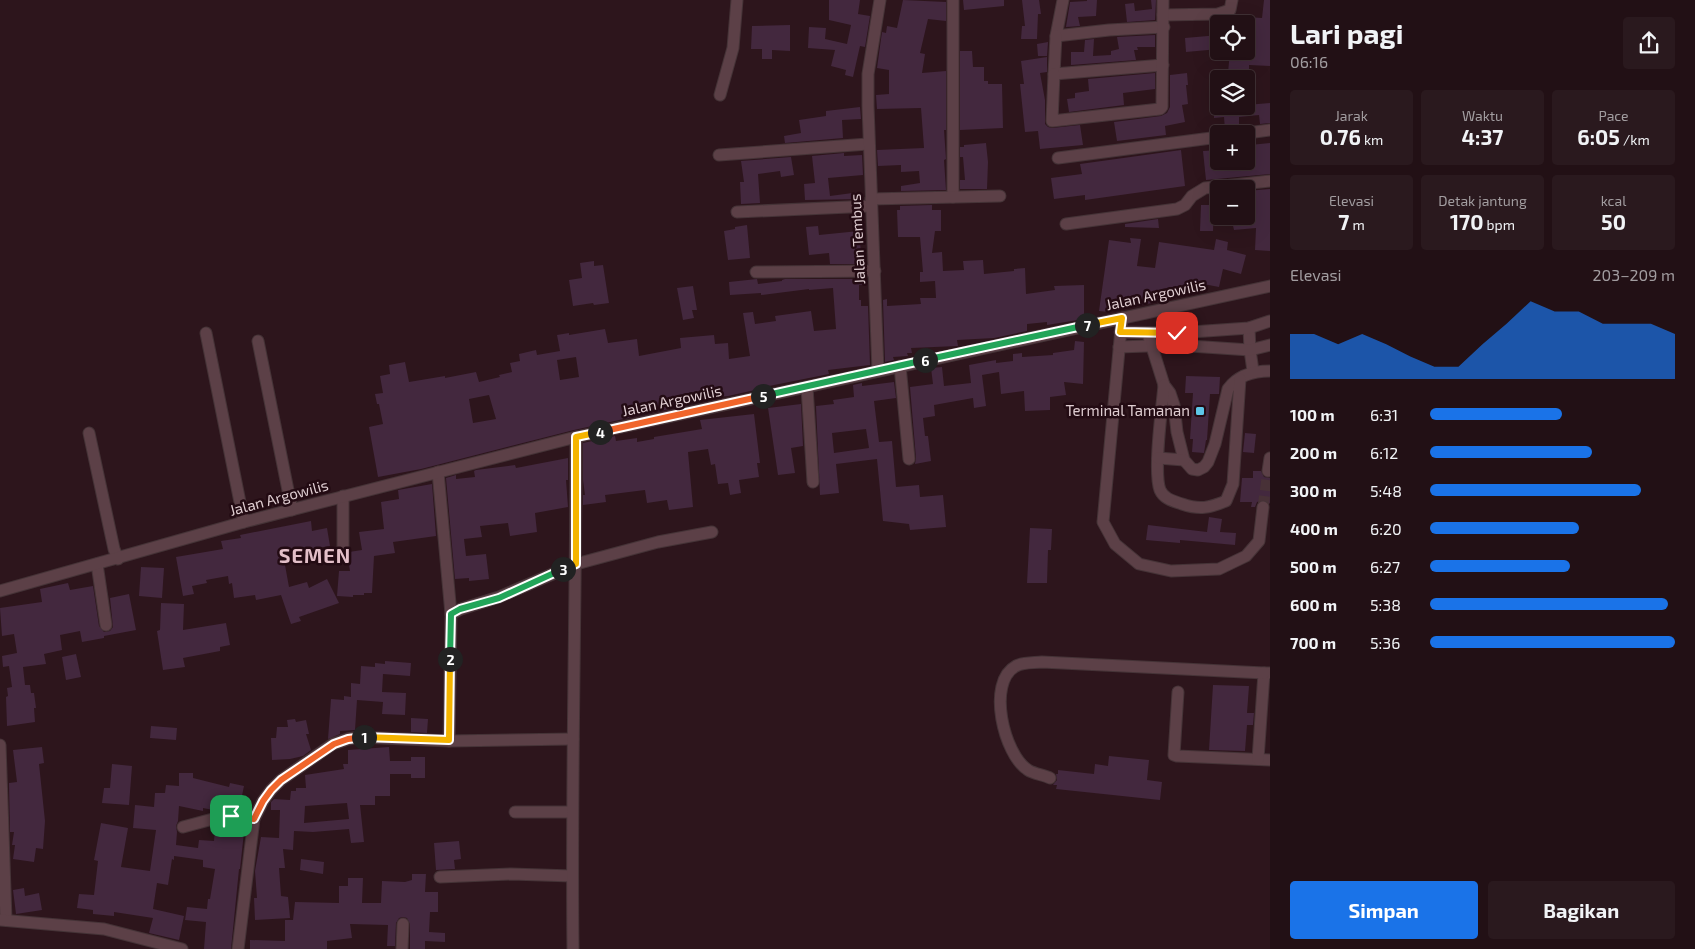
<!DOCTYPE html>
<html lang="id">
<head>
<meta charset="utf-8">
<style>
  :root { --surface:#221015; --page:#2a191e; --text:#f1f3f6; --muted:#a29da0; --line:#3f3034; --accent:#1a73e8 }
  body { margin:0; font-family:"Exo 2",sans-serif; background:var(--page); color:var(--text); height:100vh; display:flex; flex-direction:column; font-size:19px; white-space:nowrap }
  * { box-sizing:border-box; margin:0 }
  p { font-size:16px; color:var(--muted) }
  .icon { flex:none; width:28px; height:28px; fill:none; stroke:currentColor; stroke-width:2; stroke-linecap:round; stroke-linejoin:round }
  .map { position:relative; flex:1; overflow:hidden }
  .drawer { display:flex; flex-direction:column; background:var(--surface); width:425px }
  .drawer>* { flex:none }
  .buttons { position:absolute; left:1210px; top:15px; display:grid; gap:10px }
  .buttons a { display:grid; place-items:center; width:45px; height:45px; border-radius:5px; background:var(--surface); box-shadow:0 5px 20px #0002,0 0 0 1px var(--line); font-size:25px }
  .pin { position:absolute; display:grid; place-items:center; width:42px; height:42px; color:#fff; margin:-21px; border-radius:10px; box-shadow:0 2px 8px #0006 }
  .km { position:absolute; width:25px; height:25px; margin:-12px; border-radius:50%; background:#222; color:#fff; font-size:14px; line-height:25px; text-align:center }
  .round { display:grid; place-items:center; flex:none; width:52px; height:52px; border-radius:5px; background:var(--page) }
  .overview { display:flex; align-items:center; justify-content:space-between; height:85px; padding:0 20px }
  h1 { font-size:28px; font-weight:700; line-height:38px }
  .figures { display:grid; grid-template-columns:repeat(3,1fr); gap:8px; height:85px; padding:5px 20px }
  .figures div { display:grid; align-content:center; border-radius:5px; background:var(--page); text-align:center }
  .figures b { font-size:21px; font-weight:700 }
  .figures small { font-size:14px; font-weight:400 }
  .figures p { font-size:14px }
  .chart { height:140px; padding:10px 20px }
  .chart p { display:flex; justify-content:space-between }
  .chart svg { width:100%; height:90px; margin-top:5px; fill:var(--accent); opacity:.7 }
  .cta { display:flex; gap:10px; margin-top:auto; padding:10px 20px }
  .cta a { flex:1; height:58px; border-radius:5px; background:var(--accent); color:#fff; font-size:20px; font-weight:700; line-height:58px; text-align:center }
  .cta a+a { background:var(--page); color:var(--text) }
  ul { padding:0 20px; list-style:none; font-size:16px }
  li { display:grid; grid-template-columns:80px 60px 1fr; align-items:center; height:38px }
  li i { height:12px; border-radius:6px; background:var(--accent) }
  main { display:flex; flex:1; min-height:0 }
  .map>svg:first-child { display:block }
</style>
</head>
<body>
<main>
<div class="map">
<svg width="1270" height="949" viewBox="0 0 1270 949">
  <rect width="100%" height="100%" fill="#2d151c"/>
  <!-- building -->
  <g fill="#43283e" fill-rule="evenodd">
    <polygon points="829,0 860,0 858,14 870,16 865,47 860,46 853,77 845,75 846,70 831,66 835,50 808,48 809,27 826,28 825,39 847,44 851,25 829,20"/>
    <polygon points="903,0 946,2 946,21 928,19 920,53 925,54 922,73 946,71 946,130 944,130 946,159 944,160 946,190 901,191 901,186 920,183 919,171 901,172 901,165 878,166 877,150 924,148 921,108 877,109 876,95 889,94 889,70 877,68 882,32 886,33 887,26 897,28"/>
    <polygon points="963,0 1004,0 1004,6 964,10"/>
    <polygon points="1022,0 1039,0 1041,14 1038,14 1037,39 1021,39 1022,26 1025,26"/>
    <polygon points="1087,0 1097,0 1096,16 1078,17 1080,26 1066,27 1070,2 1087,1"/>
    <polygon points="1151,0 1156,0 1155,20 1127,22 1125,4 1134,3 1135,11 1152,9"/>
    <polygon points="1264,0 1270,0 1270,66 1249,65 1249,75 1228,73 1230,51 1246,51 1246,17 1262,18"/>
    <polygon points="790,25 790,51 772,50 772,59 762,59 762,49 751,49 752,26"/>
    <polygon points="1155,35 1155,47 1137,47 1138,50 1134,50 1136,60 1071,65 1071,52 1084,52 1085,40 1094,39 1093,56 1111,55 1111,51 1119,49 1117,37"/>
    <polygon points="1219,35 1219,49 1186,52 1185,38"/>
    <polygon points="1048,42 1047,56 1038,56 1037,44"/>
    <polygon points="960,51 972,51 973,67 984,67 984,81 988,81 988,84 1002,84 1003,128 960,130"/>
    <polygon points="1047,57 1047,72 1040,73 1045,100 1045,124 1048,127 1052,128 1080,125 1083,145 1040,149 1038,131 1025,132 1020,84 1024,84 1021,61"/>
    <polygon points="1155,73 1155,89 1123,93 1124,105 1069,112 1067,99 1075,98 1075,93 1089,91 1088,79"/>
    <polygon points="1187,73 1188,85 1186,85 1188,104 1182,105 1185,122 1165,126 1166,135 1117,141 1114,122 1161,116 1167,113 1170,107 1170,75"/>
    <polygon points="1270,103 1270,123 1260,124 1259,115 1239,117 1239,127 1235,129 1225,130 1224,117 1214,118 1214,107 1246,106 1246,105"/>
    <polygon points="860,107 861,119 842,120 843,138 785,143 784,136 801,133 799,120 826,116 826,111"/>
    <polygon points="986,143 988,162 987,189 960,189 960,180 965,180 963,157 960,157 960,147 964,147 964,145"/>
    <polygon points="1270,143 1270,174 1206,180 1203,151 1219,150 1219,161 1246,161 1246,158 1251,157 1250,145"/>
    <polygon points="1181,150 1185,186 1085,200 1085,195 1054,199 1051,178 1082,174 1080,164"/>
    <polygon points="844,153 844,156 862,155 863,175 828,178 830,196 860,192 861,199 805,200 804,184 815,183 812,156"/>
    <polygon points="791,157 794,175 781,177 780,171 758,174 760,203 741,204 740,182 744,182 741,161"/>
    <polygon points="1270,189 1270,251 1255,250 1256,228 1234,230 1232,221 1235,221 1234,216 1246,216 1246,191"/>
    <polygon points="932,205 932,210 941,210 941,231 935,231 932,253 942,252 943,271 964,270 963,261 983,260 984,274 1014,271 1014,269 1025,268 1026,294 1055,290 1054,286 1084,285 1084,319 1047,325 1047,322 1027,324 1027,331 994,338 957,340 958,346 911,348 912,353 907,353 908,356 893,357 894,360 885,362 883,300 887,299 887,306 921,304 920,298 936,298 935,281 920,282 920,272 923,272 920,237 898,237 897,210 900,210 900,206"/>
    <polygon points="1201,205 1214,205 1213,231 1200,231"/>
    <polygon points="1158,219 1159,228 1125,227 1125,224"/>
    <polygon points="747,225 750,258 728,260 724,231 735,229 735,227"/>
    <polygon points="818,226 819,235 859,231 862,264 830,264 829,253 809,255 806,227"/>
    <polygon points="1130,238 1141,239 1137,266 1155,268 1159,242 1214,250 1216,239 1228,242 1227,250 1246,255 1241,274 1223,269 1219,287 1193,282 1191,294 1164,289 1162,301 1131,307 1132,303 1111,300 1109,312 1099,311 1109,240 1131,243"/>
    <polygon points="594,261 594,266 603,265 609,303 594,305 593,303 573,306 569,280 582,278 580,263"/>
    <path d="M757,279L758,284L782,281V280L785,279H865L866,285H859V300H861V306H868L870,365L828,370L829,374L769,386V387L728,396L705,398V400L686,401L687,405L574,430L421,469L378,477L369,427L383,424L379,404H377L375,394L383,393L380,376L390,374L389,365L405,362L409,382L445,376V378L476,372L479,382L500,377L499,375L512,372L510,363L520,361L519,354L536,350L537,355L560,351L557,335L569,333V335L605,329L608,343L637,339L639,356L681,348L680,338L714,335L715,344L728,343L729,359L750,356L743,313L753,312L755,324L776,321L775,316L811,311L814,331L836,329L833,288L809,290V289L761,295V293L730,295L729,282ZM576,357L579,377L560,380L557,360ZM489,395L496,419L473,423L469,399Z"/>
    <polygon points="693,286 697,310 692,310 694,318 683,320 677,288"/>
    <polygon points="1075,341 1084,342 1083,384 1064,382 1066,395 1050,397 1050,410 1025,411 1024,391 1001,394 999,372 982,375 986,406 974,408 973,398 934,405 935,416 923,418 925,436 928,436 931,461 915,464 916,458 910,387 933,384 931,368 942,367 944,386 971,383 969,365 996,360 996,363 1013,361 1013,354 1022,353 1022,357 1053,355 1053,353 1074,350"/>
    <polygon points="1186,376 1220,377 1219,394 1210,394 1207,440 1206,440 1204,453 1192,452 1193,439 1190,439 1193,393 1185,393"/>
    <path d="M894,382L896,398L874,401L879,442L892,441L896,487L919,485L920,497L943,495L946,527L910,530L909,524L883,521L877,459L836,464L839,493L820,495L816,406L834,404L833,400L854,397L853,385L862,383V386ZM866,429L869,448L834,453L832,433Z"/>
    <polygon points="801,404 803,446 791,448 795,473 778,475 768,408"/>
    <polygon points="754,414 760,463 757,463 759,477 739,480 741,493 730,495 728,483 718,484 715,464 711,465 708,449 688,452 693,507 669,510 667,500 647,503 645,490 605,495 606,502 583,505 583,495 585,495 583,480 583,443 615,436 616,441 637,438 637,442 654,439 654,437 702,429 700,420"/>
    <polygon points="1245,433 1256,434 1254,453 1243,452"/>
    <polygon points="568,458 568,480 566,480 568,507 535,513 537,532 510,536 508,523 480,526 482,537 464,539 466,556 486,554 489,579 469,581 469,578 455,579 446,478 456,475 456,479 475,477 474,471 476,470 515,465 516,468"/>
    <polygon points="1253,471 1261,471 1264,477 1270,478 1270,504 1268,501 1263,500 1257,502 1255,507 1251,507 1252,502 1240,502 1242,478 1253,478"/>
    <polygon points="432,484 436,536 393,542 395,553 374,556 372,593 364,593 364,595 353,595 353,597 337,596 339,571 350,571 347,553 349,552 362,550 359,532 384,529 381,502 399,499 398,490"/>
    <polygon points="1209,517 1222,519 1220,532 1236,533 1235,545 1180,540 1180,543 1146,540 1148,525 1207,532"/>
    <polygon points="311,521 312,531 327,528 330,546 293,552 295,563 285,565 289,587 307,582 309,588 327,579 339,603 299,617 301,621 291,624 281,595 256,600 255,595 234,598 232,583 229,584 228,576 206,580 207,583 192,586 194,594 183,596 176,557 223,549 221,541 241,538 240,535"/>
    <polygon points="1030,528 1052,529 1051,550 1048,550 1047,583 1027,583"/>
    <polygon points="141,567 164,568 162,598 139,596"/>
    <polygon points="68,583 70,590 93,586 99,626 104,632 110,631 113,627 110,598 129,594 136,630 104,636 104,638 82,642 80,631 60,635 62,650 44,654 46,664 23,667 25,685 30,685 31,693 34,693 36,708 34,708 35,722 7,726 6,697 8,696 7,688 12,687 9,666 3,667 2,656 17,653 14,634 2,636 0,608 42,602 40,589"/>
    <polygon points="161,603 184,604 183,630 226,623 230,645 220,647 220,651 183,658 185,667 163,670 157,631 160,630"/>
    <polygon points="76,654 81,677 66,680 62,657"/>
    <polygon points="385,661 411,663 410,676 383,674 382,692 406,693 405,715 382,714 383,702 357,700 355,730 340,731 340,734 328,739 331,699 344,700 344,696 351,697 351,683 360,684 361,666 375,667 375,663 385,664"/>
    <polygon points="1213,685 1249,686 1247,713 1254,713 1253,725 1247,725 1245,751 1209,750"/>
    <polygon points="411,718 428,719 427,733 411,732"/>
    <polygon points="295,719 296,722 306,720 309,734 306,734 311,750 303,756 290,759 272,760 271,738 276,738 277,727 288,727 287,720"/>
    <polygon points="151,726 177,728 176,740 150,738"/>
    <polygon points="42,747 44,763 39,764 45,821 43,849 36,848 34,862 13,859 15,845 12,845 14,832 10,832 9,783 17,782 13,750"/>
    <path d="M389,747L390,761H411V757H425V778H411V774H390V796H375V805H360L364,842L351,843L349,829L313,832L294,831L293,850L283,849L285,868H279L281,896L288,897L290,918L255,920L254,898H257L255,871L261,837L279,838L280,810H271V802L274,799L290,800L291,791H296V788H306L305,775L344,769L343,764H348V750ZM347,803L349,819L304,823L305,806Z"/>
    <polygon points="1109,756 1149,760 1147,780 1162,782 1160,800 1056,789 1057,785 1053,785 1057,780 1056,774 1058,774 1058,770 1094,774 1095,764 1108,766"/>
    <polygon points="112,764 132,766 129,805 102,803 104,788 110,788"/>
    <polygon points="179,773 193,773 193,778 229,787 230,783 244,786 239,810 214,807 213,810 203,808 203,811 179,806 178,821 176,826 177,832 176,845 198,848 199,840 214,841 215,829 244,832 240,869 239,869 231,949 204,949 206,922 185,920 187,907 207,909 208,899 210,899 215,869 203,867 203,860 174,856 174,860 172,859 168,885 157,883 153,909 184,916 179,940 149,933 153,918 114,912 114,916 93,914 93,910 77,908 79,894 94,895 98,861 94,860 101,823 128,828 121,867 150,871 156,830 133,828 135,805 154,807 155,793 165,793 166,785 179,786"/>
    <polygon points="459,841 461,859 454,860 455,869 436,870 434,843"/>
    <polygon points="301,859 324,862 323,874 300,870"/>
    <polygon points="412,874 426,874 425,892 438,892 438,912 430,912 429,932 445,933 445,942 425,941 425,949 410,949 410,924 407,918 403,917 399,918 396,923 395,946 387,946 388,925 350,924 352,938 327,941 327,949 250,949 250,940 285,941 285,920 293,920 295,902 339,903 339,886 348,886 348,878 363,878 362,903 381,903 382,881 405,882 412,880"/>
    <polygon points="24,888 25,896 39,893 42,910 16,914 13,890"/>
  </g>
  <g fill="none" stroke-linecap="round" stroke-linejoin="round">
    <!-- minor-tunnel -->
    <polyline stroke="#483137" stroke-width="11" stroke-dasharray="11 5.5" stroke-linecap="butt" points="1263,507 1268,471"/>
    <defs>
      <g id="minor">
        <polyline points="1063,0 1056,36 1109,30 1164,27"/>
        <polyline points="1163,15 1218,14 1230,10 1232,0"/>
        <polyline points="1056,36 1054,74 1163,65"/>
        <polyline points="1054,74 1052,121 1160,109 1162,107 1163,0"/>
        <polyline points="720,95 733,48 737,0"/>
        <polyline points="1240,134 1270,130"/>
        <polyline points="719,155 868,144"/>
        <polyline points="1058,158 1219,137"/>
        <polyline points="953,197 953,0"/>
        <polyline points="871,199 1000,196"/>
        <polyline points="737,212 871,206"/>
        <polyline points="1066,224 1177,209 1185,205 1192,196 1205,188 1270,181"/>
        <polyline points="756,272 875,271"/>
        <polyline points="1122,318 1103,522 1115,544 1139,564 1171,571 1219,569 1246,556 1259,541 1263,507"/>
        <polyline points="1249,328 1250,350 1253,371"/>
        <polyline points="1120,332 1177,333 1249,328 1270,321"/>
        <polyline points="206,333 244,522"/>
        <path d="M1148,334L1164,385L1170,393L1174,405L1177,432L1184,460L1192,469L1198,470L1204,467L1208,462L1215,444L1228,389C1238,375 1254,371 1270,371"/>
        <polyline points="258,341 292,510"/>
        <polyline points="1119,347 1175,345 1250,350 1270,345"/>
        <polyline points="900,366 909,459"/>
        <polyline points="878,371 868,106 868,74 880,0"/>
        <path d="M1164,385C1162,408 1153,471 1160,490C1164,499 1173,501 1182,504C1200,510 1209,508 1226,501L1233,484L1240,379"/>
        <polyline points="807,387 813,482"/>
        <polyline points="89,433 114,549 118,559"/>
        <polyline points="1158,458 1184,460"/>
        <polyline points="1268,471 1270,458"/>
        <polyline points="438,472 451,614 449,741"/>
        <polyline points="343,496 343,547"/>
        <polyline points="97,564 106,625"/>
        <polyline points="0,591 244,522 576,437 1270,286"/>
        <polyline points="451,614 461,609 499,597 576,564 658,542 712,532"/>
        <polyline points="1178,692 1174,755 1177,756 1270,760"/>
        <polyline points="0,745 6,920"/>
        <polyline points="1258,759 1264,673 1270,673"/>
        <path d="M1050,778C1044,775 1034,774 1028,770C1004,755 986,682 1016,666C1023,662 1034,663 1042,662L1264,673"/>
        <polyline points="515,812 572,812"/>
        <polyline points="183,827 224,816 254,819"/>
        <polyline points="440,877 511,874 572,876"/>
        <polyline points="0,920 104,929 182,949"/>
        <polyline points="238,949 254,819 263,801 271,790 281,780 333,744 348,739 360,737 449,741 573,739"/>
        <polyline points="402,949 403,924"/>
        <path d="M573,949C571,778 576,608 576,437"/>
      </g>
    </defs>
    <!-- minor casing -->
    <use href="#minor" stroke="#453337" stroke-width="13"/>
    <!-- minor -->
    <use href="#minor" stroke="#5c4047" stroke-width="11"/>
  </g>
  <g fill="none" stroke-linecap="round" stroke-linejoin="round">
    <defs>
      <polyline id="split-1" points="231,816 254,819 263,801 271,790 281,780 334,744 348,739 364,737"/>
      <polyline id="split-2" points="364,737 449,740 450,659"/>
      <polyline id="split-3" points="450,659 451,614 460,609 499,598 563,569"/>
      <polyline id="split-4" points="563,569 576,564 576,437 600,432"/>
      <polyline id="split-5" points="600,432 763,396"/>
      <polyline id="split-6" points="763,396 925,360"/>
      <polyline id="split-7" points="925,360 1087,325"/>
      <polyline id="split-8" points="1087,325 1122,318 1120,332 1177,333"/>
    </defs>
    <!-- split-1 casing -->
    <use href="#split-1" stroke="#fff" stroke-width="10"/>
    <!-- split-2 casing -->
    <use href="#split-2" stroke="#fff" stroke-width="10"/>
    <!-- split-3 casing -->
    <use href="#split-3" stroke="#fff" stroke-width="10"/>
    <!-- split-4 casing -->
    <use href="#split-4" stroke="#fff" stroke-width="10"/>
    <!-- split-5 casing -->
    <use href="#split-5" stroke="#fff" stroke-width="10"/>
    <!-- split-6 casing -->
    <use href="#split-6" stroke="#fff" stroke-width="10"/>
    <!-- split-7 casing -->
    <use href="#split-7" stroke="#fff" stroke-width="10"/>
    <!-- split-8 casing -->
    <use href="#split-8" stroke="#fff" stroke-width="10"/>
    <!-- split-1 -->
    <use href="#split-1" stroke="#f0652b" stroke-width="6"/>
    <!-- split-2 -->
    <use href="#split-2" stroke="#f5b400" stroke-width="6"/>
    <!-- split-3 -->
    <use href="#split-3" stroke="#22a559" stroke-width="6"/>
    <!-- split-4 -->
    <use href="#split-4" stroke="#f5b400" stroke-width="6"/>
    <!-- split-5 -->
    <use href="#split-5" stroke="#f0652b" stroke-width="6"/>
    <!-- split-6 -->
    <use href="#split-6" stroke="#22a559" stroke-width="6"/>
    <!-- split-7 -->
    <use href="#split-7" stroke="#22a559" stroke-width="6"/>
    <!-- split-8 -->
    <use href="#split-8" stroke="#f5b400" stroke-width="6"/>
  </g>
  <!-- markers -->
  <rect fill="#5dc7e8" stroke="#230b13" stroke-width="2" x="1195" y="406" width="10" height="10" rx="2.5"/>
  <g text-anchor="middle" stroke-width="5" stroke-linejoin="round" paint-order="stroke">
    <!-- street labels -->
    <g font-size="15" fill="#dfcdd1" stroke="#230b13">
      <text transform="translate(858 239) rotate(-93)" y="5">Jalan Tembus</text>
      <text transform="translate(1156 295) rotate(-12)" y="5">Jalan Argowilis</text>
      <text transform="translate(672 401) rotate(-12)" y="5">Jalan Argowilis</text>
      <text transform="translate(279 498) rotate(-15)" y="5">Jalan Argowilis</text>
    </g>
    <!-- poi labels -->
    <g font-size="15" fill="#dfcdd1" stroke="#230b13" text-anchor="end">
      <text x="1190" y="416">Terminal Tamanan</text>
    </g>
    <!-- district labels -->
    <g font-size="20" font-weight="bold" letter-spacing="1" fill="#e3bfc8" stroke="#230b13">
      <text x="315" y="563">SEMEN</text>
    </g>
  </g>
</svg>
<div class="buttons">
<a><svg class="icon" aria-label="locate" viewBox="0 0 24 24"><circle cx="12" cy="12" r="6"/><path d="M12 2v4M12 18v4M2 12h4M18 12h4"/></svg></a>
<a><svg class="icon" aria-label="layers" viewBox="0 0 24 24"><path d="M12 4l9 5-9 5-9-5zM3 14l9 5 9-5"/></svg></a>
<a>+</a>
<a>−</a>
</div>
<div class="pin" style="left:231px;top:816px;background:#1e9e55"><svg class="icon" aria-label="arrive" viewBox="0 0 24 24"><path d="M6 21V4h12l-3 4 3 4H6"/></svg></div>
<div class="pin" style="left:1177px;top:333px;background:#d93025"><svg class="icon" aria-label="check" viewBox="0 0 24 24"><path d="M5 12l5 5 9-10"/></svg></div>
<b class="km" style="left:364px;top:737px">1</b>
<b class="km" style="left:450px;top:659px">2</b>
<b class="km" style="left:563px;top:569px">3</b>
<b class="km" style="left:600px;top:432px">4</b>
<b class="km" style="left:763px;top:396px">5</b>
<b class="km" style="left:925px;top:360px">6</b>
<b class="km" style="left:1087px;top:325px">7</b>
</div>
<section class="drawer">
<div class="overview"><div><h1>Lari pagi</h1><p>06:16</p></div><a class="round"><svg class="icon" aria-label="share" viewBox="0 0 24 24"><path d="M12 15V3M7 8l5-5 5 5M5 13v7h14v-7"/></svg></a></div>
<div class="figures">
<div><p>Jarak</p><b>0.76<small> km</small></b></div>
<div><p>Waktu</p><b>4:37</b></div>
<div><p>Pace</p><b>6:05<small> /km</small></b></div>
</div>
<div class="figures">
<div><p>Elevasi</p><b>7<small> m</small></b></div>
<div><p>Detak jantung</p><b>170<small> bpm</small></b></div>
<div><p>kcal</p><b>50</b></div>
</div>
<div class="chart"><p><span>Elevasi</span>203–209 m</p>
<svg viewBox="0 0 160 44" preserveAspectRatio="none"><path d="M0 44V22L10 22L20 27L30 22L40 27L50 33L60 38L70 38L80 27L90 17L100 6L110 11L120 11L130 17L140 17L150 17L160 22V44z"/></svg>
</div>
<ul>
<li><b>100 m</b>6:31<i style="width:54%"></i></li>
<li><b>200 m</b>6:12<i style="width:66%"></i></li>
<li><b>300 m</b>5:48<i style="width:86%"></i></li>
<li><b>400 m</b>6:20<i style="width:61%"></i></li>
<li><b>500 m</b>6:27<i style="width:57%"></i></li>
<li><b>600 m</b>5:38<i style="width:97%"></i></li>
<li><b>700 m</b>5:36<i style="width:100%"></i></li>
</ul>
<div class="cta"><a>Simpan</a><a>Bagikan</a></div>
</section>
</main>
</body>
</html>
